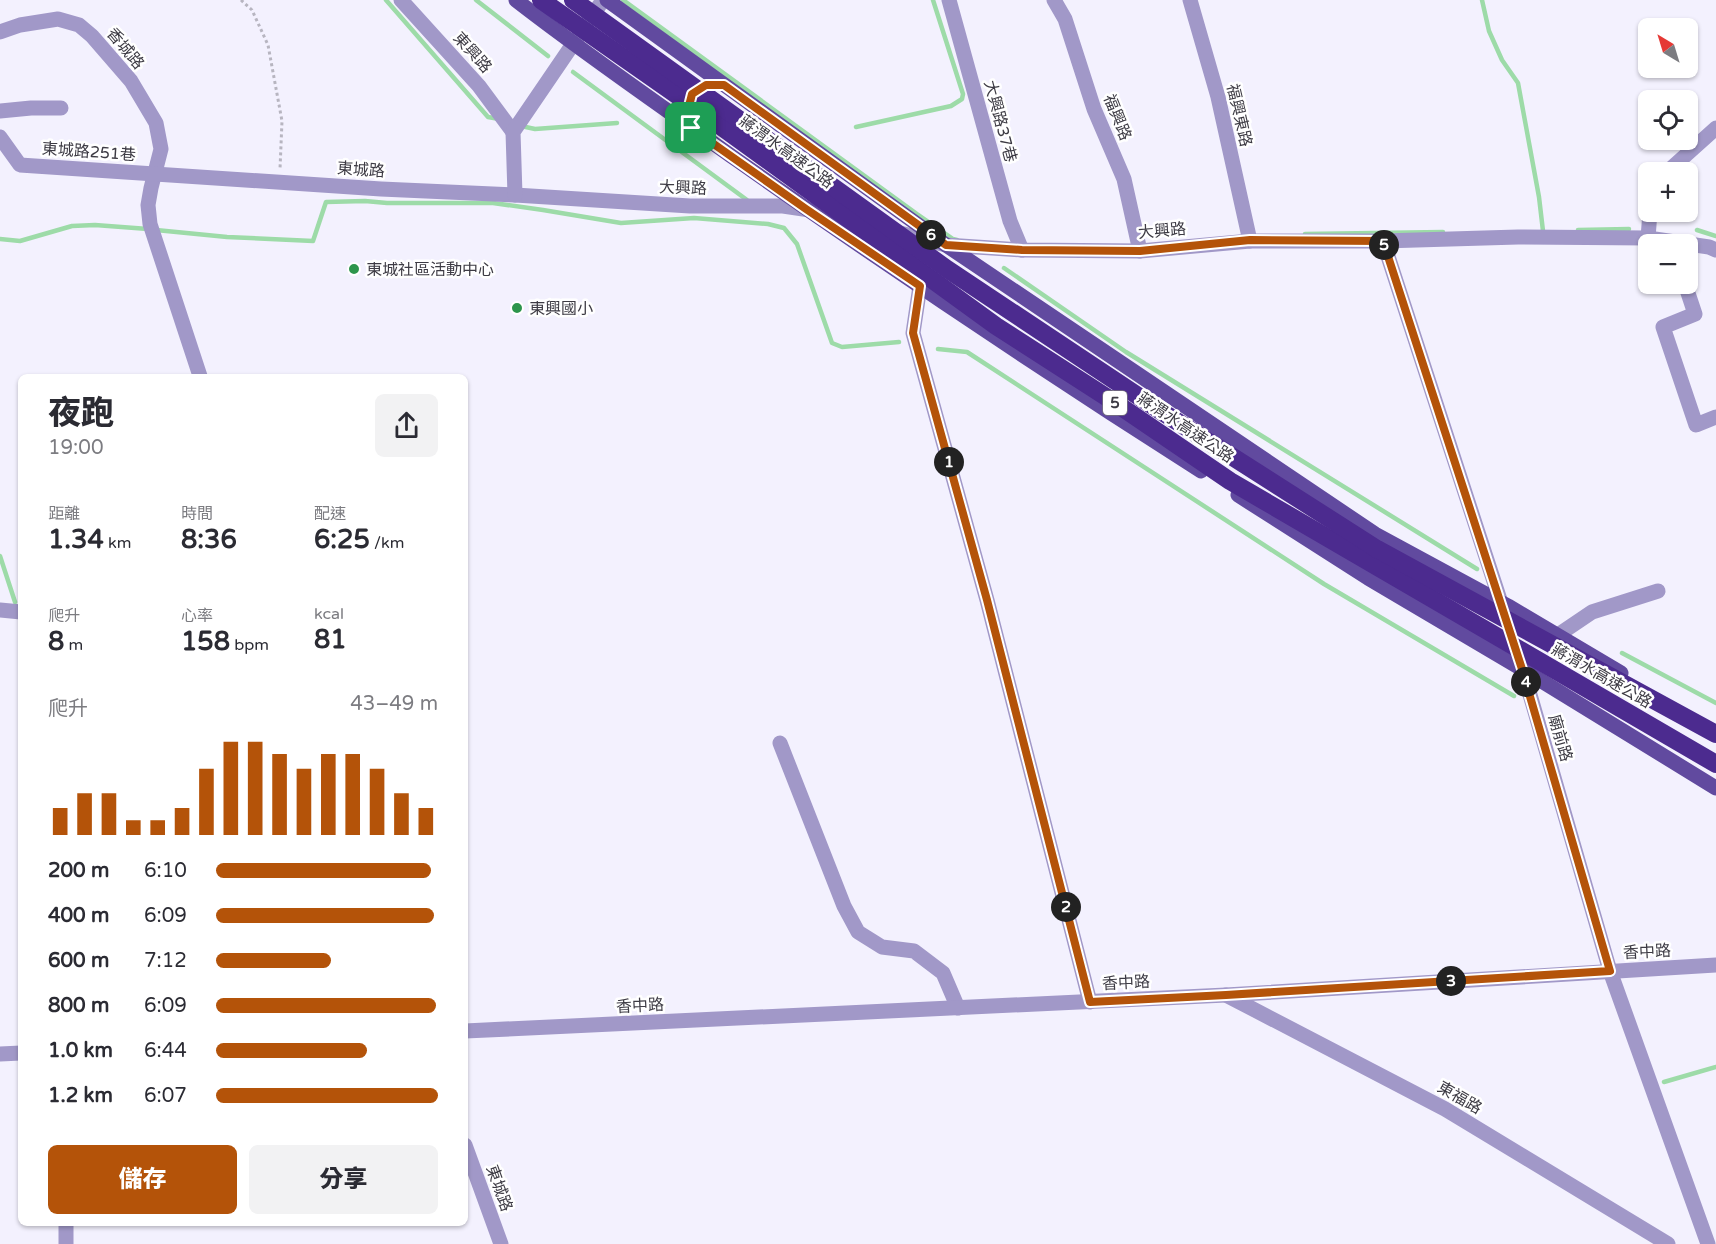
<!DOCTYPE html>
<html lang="zh-TW">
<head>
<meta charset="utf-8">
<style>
  :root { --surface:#fff; --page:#f2f2f3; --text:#2b2b33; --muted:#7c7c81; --accent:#b45309 }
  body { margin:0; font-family:"Varela Round","Noto Sans TC",sans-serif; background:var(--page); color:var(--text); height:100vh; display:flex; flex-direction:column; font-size:22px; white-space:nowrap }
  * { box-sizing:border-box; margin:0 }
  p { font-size:20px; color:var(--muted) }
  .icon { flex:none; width:33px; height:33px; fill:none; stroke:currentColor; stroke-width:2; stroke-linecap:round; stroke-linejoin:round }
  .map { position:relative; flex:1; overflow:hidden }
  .panel { position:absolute; left:18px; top:374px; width:450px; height:852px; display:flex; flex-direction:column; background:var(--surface); border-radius:9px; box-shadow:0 2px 4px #0004 }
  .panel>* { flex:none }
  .needle { width:39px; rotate:322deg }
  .fabs { position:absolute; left:1638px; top:18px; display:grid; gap:12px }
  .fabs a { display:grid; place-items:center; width:60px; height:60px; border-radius:9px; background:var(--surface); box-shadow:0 2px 4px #0004; font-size:30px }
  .pin { position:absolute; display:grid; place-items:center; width:51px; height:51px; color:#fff; margin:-26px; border-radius:12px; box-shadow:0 3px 9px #0006 }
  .km { position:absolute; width:30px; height:30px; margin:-15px; border-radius:50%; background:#222; color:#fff; font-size:16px; line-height:30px; text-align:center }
  .round { display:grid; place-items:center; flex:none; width:63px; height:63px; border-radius:9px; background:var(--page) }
  .head { display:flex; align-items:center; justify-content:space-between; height:102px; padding:0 30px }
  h1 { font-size:33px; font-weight:800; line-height:45px }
  .metrics { display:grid; grid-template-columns:repeat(3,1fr); gap:9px; height:102px; padding:6px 30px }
  .metrics div { display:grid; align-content:center }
  .metrics b { font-size:26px; font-weight:800 }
  .metrics small { font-size:16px; font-weight:400 }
  .metrics p { font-size:16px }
  .chart { height:168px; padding:12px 30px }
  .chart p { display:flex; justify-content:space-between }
  .chart svg { width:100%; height:108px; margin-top:6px; stroke:var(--accent); stroke-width:6 }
  .primary-button { display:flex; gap:12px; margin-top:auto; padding:12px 30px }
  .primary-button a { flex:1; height:69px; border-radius:9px; background:var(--accent); color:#fff; font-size:24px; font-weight:800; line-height:69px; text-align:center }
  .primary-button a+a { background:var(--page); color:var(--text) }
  ul { padding:0 30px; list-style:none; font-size:20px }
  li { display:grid; grid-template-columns:96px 72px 1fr; align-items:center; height:45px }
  li i { height:15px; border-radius:8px; background:var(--accent) }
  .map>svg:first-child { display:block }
</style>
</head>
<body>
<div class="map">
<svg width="1716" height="1244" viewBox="0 0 1716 1244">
  <rect width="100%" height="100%" fill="#f3f1fe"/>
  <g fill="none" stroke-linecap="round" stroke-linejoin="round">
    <!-- stream -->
    <g stroke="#9ddba8" stroke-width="4.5">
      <polyline points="386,0 488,117 499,119"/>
      <polyline points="476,0 548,56"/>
      <polyline points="623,0 917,214 953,239 957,240"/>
      <polyline points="1482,0 1489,31 1502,60 1518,83 1539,197 1543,231"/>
      <polyline points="573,72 747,200"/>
      <polyline points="521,126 535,129 617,123"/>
      <polyline points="856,127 951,106 962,99 963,94 933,0"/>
      <polyline points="156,230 227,237 313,241 326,202 365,201 387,203 493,203 543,210 621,223 694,218 768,224 784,228 797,244 832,343 842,347 899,342"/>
      <polyline points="1578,230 1629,229"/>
      <polyline points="1697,230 1716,236"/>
      <polyline points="1305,234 1443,232"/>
      <polyline points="0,239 20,241 72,226 95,225 148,229"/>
      <polyline points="1004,268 1126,352 1477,569"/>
      <polyline points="938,349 967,352 1324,584 1514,696"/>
      <polyline points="0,556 15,602"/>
      <polyline points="1622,653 1716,703"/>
      <polyline points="1664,1082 1716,1067"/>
    </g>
    <!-- path -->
    <polyline stroke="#b7b5c0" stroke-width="3" stroke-dasharray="3 3" stroke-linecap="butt" points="241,0 252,10 268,45 282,121 280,169"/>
    <!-- minor -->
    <g stroke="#a198c8" stroke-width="15">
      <polyline points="401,0 479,86 513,132"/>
      <polyline points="949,0 1010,221 1022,250"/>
      <polyline points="1054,0 1065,19 1094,109 1124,179 1140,251"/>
      <polyline points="1190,0 1218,97 1250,241"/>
      <polyline points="0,32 20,25 58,19 79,25 92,36 131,81 156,123 161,149 151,188 148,205 150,224 200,376"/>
      <polyline points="0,111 31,108 61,108"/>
      <polyline points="0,137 20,165 381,189 515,195 690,206 783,206 810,210"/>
      <polyline points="1667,172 1716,128"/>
      <polyline points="515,195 513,132 603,0"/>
      <polyline points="900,233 946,245 1022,250 1140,251 1250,241 1383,241 1518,237 1648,238 1709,247 1716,250"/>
      <polyline points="1648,238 1650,212"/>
      <polyline points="1383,241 1504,612"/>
      <polyline points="1685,284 1695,314 1663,327 1696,425 1716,417"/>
      <polyline points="920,286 913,333 987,600 1090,1002"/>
      <polyline points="0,610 21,612"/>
      <polyline points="1558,635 1592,612 1658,591"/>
      <polyline points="1520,660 1610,971 1708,1244"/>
      <polyline points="780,743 844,906 858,932 882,947 914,951 943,973 958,1008"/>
      <polyline points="1226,995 1445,1109 1668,1244"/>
      <polyline points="465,1031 1226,995 1716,965"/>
      <polyline points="0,1054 21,1053"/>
      <polyline points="465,1145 501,1244"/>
      <polyline points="66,1244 66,1222"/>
    </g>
    <!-- major -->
    <g stroke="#614a9f" stroke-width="15">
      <path d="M516,0C588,56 663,107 737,160C889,267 1044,371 1201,471"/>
      <polyline points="607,0 946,245 1375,534 1508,606 1621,673"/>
      <polyline points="1238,495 1368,578 1522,669 1716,788"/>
    </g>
    <!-- highway-bridge -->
    <g stroke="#4c2b8f" stroke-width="18">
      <polyline points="541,0 697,109 996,326 1114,402 1230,481 1716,764"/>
      <polyline points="573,0 947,269 1156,408 1377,549 1716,734"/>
    </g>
  </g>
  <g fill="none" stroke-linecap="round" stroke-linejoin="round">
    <defs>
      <polygon id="route" points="706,85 724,85 946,245 1022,250 1140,251 1250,240 1383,241 1522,669 1610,971 1226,995 1090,1002 987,600 913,333 920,286 806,209 691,128 688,110 692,94"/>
    </defs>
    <!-- route casing -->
    <use href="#route" stroke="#fff" stroke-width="12"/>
    <!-- route -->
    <use href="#route" stroke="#b45309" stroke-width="8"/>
  </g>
  <!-- markers -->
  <g fill="#2d954c" stroke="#fff" stroke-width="2">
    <circle cx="354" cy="269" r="6"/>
    <circle cx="517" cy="308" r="6"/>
  </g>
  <g text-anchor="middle" stroke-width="5" stroke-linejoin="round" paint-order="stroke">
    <!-- shield labels -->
    <rect fill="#fff" stroke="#77767c" stroke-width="1.5" x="1103" y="391" width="24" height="24" rx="4.5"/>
    <g font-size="15" font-weight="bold" fill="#3d3b44">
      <text x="1115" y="408">5</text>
    </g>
    <!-- street labels -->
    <g font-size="16" fill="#3d3b44" stroke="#fff">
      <text transform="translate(126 48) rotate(50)" y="6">香城路</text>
      <text transform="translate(473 52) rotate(48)" y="6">東興路</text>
      <text transform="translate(1240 115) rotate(77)" y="6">福興東路</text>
      <text transform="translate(1118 117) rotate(68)" y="6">福興路</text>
      <text transform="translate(1001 121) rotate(75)" y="6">大興路37巷</text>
      <text transform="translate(89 151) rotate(4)" y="6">東城路251巷</text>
      <text transform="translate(787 151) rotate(36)" y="6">蔣渭水高速公路</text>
      <text transform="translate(361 169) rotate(4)" y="6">東城路</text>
      <text transform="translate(683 187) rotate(2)" y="6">大興路</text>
      <text transform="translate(1162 230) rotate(-5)" y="6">大興路</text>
      <text transform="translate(1186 427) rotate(34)" y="6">蔣渭水高速公路</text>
      <text transform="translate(1602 675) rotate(30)" y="6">蔣渭水高速公路</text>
      <text transform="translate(1561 738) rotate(74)" y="6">廟前路</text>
      <text transform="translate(1647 951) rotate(-3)" y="6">香中路</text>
      <text transform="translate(1126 982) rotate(-3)" y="6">香中路</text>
      <text transform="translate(640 1005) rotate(-3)" y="6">香中路</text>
      <text transform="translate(1460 1097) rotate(30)" y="6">東福路</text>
      <text transform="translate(500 1188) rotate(70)" y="6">東城路</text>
    </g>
    <!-- poi labels -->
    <g font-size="16" fill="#3d3b44" stroke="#fff" text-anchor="start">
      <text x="366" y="275">東城社區活動中心</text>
      <text x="529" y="314">東興國小</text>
    </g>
  </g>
</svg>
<div class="fabs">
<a><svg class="needle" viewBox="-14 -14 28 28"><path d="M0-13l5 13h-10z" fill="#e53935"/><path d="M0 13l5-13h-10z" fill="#7c7c81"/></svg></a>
<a><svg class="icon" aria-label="locate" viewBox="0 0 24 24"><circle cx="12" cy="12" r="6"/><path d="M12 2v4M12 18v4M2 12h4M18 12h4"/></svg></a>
<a>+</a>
<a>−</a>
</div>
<div class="pin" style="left:691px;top:128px;background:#1e9e55"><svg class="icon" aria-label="arrive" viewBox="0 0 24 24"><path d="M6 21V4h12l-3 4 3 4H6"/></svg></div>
<b class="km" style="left:949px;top:462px">1</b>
<b class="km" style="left:1066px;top:907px">2</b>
<b class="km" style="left:1451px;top:981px">3</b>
<b class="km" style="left:1526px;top:682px">4</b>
<b class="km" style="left:1384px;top:245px">5</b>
<b class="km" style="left:931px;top:235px">6</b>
<section class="panel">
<div class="head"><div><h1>夜跑</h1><p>19:00</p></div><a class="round"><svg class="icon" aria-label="share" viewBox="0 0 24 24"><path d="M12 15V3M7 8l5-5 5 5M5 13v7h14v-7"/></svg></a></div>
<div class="metrics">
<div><p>距離</p><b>1.34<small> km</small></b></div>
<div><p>時間</p><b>8:36</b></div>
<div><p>配速</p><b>6:25<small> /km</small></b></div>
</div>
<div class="metrics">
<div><p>爬升</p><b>8<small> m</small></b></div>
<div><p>心率</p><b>158<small> bpm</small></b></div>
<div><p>kcal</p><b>81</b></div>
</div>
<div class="chart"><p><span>爬升</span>43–49 m</p>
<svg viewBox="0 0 160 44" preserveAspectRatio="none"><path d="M5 44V33M15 44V27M25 44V27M35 44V38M45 44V38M55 44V33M65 44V17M75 44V6M85 44V6M95 44V11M105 44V17M115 44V11M125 44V11M135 44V17M145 44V27M155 44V33"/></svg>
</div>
<ul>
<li><b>200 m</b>6:10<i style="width:97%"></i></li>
<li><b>400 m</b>6:09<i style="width:98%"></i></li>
<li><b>600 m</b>7:12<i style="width:52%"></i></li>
<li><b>800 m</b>6:09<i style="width:99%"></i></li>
<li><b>1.0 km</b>6:44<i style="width:68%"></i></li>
<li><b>1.2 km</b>6:07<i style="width:100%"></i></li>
</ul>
<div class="primary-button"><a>儲存</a><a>分享</a></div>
</section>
</div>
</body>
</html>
